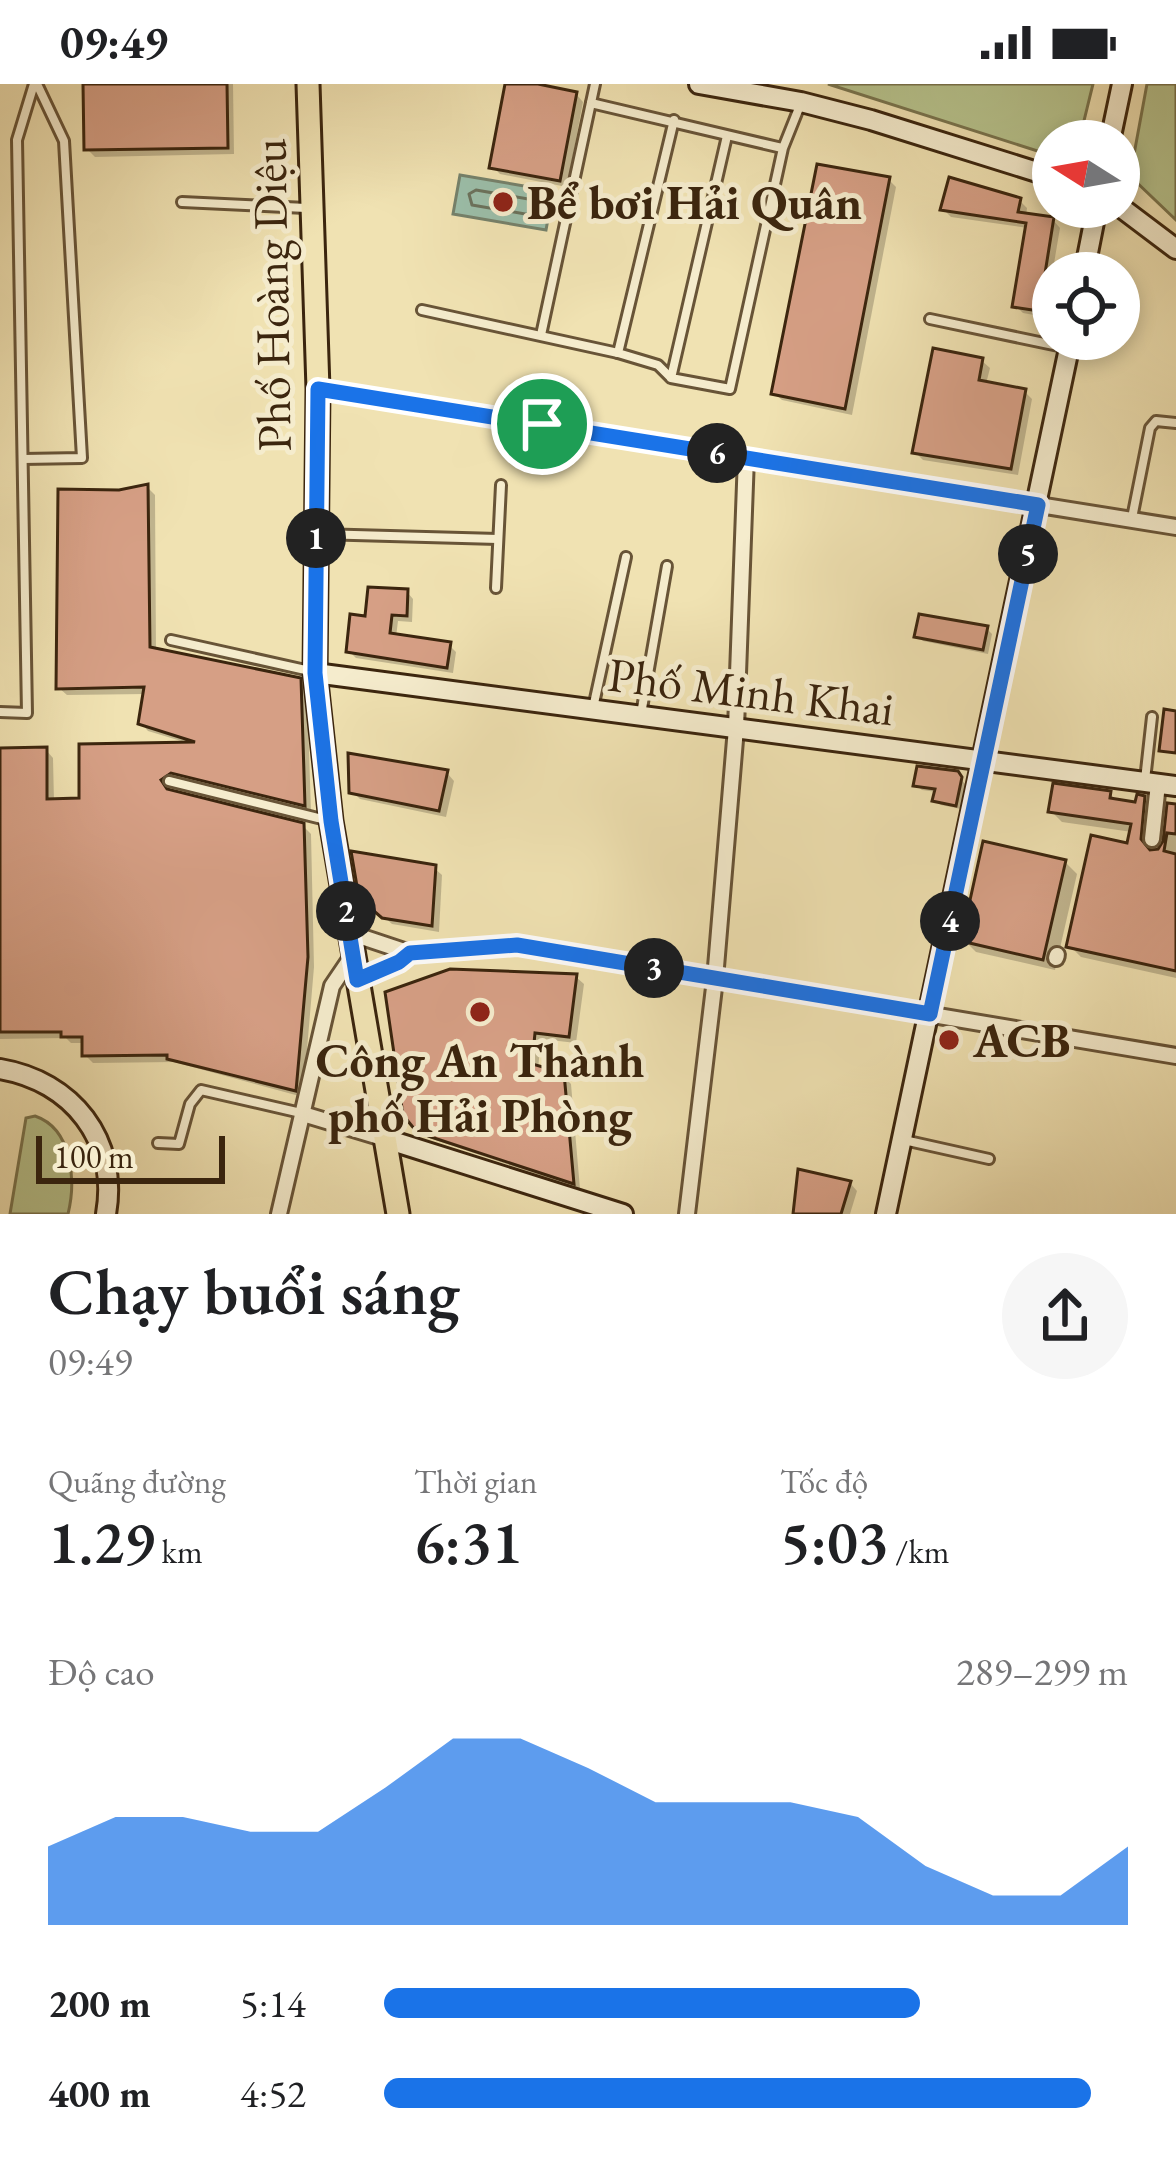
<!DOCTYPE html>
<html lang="vi">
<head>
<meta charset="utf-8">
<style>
  :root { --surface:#fff; --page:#f6f6f6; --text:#202124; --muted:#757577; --accent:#1a73e8 }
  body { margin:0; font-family:"EB Garamond",serif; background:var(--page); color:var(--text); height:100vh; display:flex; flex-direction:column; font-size:45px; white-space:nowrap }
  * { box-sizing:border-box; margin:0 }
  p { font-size:39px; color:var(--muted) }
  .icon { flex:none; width:66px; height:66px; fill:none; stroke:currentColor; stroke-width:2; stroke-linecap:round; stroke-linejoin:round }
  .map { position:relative; height:1130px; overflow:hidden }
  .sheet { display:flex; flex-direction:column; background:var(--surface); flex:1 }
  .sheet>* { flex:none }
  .needle { width:78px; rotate:281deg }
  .buttons { position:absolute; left:1032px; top:36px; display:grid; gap:24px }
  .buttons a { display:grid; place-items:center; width:108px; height:108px; border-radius:50%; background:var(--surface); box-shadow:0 6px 18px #0003; font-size:60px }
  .scale { position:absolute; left:36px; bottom:30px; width:189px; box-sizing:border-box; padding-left:12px; border:6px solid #3b250e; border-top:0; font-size:33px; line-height:42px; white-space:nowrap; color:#3b250e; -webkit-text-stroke:9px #f5eccd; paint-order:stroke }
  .pin { position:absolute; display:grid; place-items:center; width:102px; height:102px; color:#fff; margin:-51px; border:6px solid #fff; border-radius:50%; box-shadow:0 3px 12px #0007 }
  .km { position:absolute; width:60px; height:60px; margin:-30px; border-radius:50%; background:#222; color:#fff; font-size:33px; line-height:60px; text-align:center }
  .round { display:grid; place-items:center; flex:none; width:126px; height:126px; border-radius:63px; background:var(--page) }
  .summary { display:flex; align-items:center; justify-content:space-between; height:204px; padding:0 48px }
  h1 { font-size:66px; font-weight:600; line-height:90px }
  .metrics { display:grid; grid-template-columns:repeat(3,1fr); gap:18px; height:204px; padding:12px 48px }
  .metrics div { display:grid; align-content:center }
  .metrics b { font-size:60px; font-weight:600 }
  .metrics small { font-size:33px; font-weight:400 }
  .metrics p { font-size:33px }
  .chart { height:336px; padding:24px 48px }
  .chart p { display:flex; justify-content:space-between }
  .chart svg { width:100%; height:216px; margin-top:12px; fill:var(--accent); opacity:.7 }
  ul { padding:0 48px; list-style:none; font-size:39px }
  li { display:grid; grid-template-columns:192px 144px 1fr; align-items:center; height:90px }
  li i { height:30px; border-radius:15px; background:var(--accent) }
  .status { display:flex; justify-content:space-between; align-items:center; height:84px; padding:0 60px; background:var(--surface); direction:ltr }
  .status svg { height:33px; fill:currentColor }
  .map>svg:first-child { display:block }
</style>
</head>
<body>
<div class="status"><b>09:49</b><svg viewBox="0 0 49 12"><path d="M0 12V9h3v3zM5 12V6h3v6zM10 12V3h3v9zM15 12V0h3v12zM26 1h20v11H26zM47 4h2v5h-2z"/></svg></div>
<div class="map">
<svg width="1176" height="1130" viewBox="0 0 1176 1130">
  <rect width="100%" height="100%" fill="#f0e2b2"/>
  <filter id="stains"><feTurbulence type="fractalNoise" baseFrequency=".00167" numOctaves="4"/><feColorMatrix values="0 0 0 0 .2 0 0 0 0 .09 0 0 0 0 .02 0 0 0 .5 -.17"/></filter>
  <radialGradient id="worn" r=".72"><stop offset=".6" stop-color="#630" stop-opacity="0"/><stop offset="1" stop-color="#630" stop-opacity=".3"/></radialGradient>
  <!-- green -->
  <g fill="#b7c48e" stroke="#79744e" stroke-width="3">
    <polygon points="828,0 1093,0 1079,57 1053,57 1053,72"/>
    <polygon points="1176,0 1176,136 1130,92 1147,0"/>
    <path d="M35,1032C73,1045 76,1097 68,1130H10L26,1034Z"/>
  </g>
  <!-- water -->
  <polygon fill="#9bbea9" stroke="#75816b" stroke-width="3" points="460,91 553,107 546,146 453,130"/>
  <!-- shadow -->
  <g fill="#0003">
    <polygon points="86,0 233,0 234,70 95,73 87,65"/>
    <polygon points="508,0 576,10 583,18 567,103 500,90 493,83"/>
    <polygon points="889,96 896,103 852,331 782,316 774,309"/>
    <polygon points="1020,117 1027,124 1026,132 1053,136 1060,144 1045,233 1023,229 1016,222 1028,144 951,133 943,125"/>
    <polygon points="982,277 990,284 986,300 1025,308 1032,315 1018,391 923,376 915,368"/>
    <polygon points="147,403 155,411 156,567 299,597 307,605 311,728 180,695 166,705 303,742 311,750 314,883 303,1013 174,978 93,979 85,971 85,959 71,959 66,954 0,955 0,667 46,666 53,674 54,718 82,717 191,660 148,647 141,639 146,610 67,611 59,604 120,409"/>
    <polygon points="407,508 413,515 412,538 398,537 396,553 449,561 456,568 453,589 356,574 349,567 368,535"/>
    <polygon points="987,545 992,550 988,570 923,557 918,552"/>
    <polygon points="447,689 454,697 446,733 360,715 352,707"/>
    <polygon points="956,690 966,701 961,725 941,721 936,716 937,708 922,706 916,701"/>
    <polygon points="1110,710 1118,718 1138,722 1144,714 1155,726 1151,769 1159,767 1166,758 1170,722 1176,723 1176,894 1081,873 1070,862 1130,763 1132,748 1062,738 1051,727"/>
    <polygon points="1065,778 1077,790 1055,886 976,868 964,856"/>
    <polygon points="434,784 442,791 439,848 392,840 371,821"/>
    <polygon points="576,893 584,900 576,959 541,955 538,985 563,992 571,1000 580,1105 427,1053 406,1030"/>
    <polygon points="850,1099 857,1107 850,1130 794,1130"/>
  </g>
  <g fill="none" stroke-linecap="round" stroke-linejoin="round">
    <!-- shore -->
    <polygon stroke="#6b725c" stroke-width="3" points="476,106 534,116 537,127 531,131 472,121 469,110"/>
  </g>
  <!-- building -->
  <g fill="#d69f85" stroke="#3b250e" stroke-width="3">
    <polygon points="83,0 227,0 228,64 84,66"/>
    <polygon points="505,0 538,0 577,8 560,97 489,84"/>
    <polygon points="817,80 890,93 845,325 771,310"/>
    <polygon points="949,93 1021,114 1018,128 1054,133 1039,227 1012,223 1026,139 940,126"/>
    <polygon points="933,264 983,274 979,296 1026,305 1011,385 912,369"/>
    <polygon points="148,400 150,563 301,594 305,722 171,689 161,696 167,705 304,739 308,873 296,1007 167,975 167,971 82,972 82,953 61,953 61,948 0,948 0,664 47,663 47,715 79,714 79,660 195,658 138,640 144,603 56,605 58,405 119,406"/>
    <polygon points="368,503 408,505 407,532 392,531 390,549 451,558 447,584 346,568 350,530 365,532"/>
    <polygon points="919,530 988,542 983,566 914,553"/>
    <polygon points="1164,625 1176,627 1176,669 1159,667"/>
    <polygon points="348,669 448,686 439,727 349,709"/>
    <polygon points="917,682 958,687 962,693 956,722 932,717 935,705 913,702"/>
    <polygon points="1053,699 1111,707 1110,714 1135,718 1137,710 1145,712 1141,755 1150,766 1158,765 1163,757 1167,719 1176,720 1176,750 1167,749 1164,767 1176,770 1176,887 1066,863 1091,751 1127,759 1131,740 1048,728"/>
    <polygon points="983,757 1066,776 1043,876 961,857"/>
    <polygon points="351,767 436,781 432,842 382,834 359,814"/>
    <polygon points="450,885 577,890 569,953 535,949 532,980 564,989 574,1100 431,1053 416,1047 403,1031 385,908"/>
    <polygon points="798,1085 851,1097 841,1130 793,1130"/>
  </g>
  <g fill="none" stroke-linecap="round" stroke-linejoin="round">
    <defs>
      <g id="lane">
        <polyline points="591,19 782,64"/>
        <polyline points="727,52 671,294 730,305 783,64 801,19"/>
        <polyline points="182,118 306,124"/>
        <polyline points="422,226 618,269"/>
        <polyline points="930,235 1068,264"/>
        <polyline points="541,251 595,0"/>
        <polyline points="670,293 658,281 618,269 674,36"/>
        <polyline points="23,375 82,374 64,57 37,0"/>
        <polyline points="1132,434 1150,344 1156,337 1176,339"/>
        <polyline points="318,450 498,455"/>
        <polyline points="496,504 501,401"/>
        <polyline points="171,556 310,587"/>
        <polyline points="593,624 626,473"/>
        <polyline points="0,628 27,629 17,56 34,0"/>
        <polyline points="641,630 667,482"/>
        <polyline points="1145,696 1152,633"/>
        <polyline points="169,697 330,737"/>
        <polyline points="904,1056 989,1075"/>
        <polyline points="158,1059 179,1060 190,1020 201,1006 301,1029"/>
      </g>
      <g id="street">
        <polyline points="318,305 1176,443"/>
        <polyline points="1152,755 1158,700"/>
        <polyline points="350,849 410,869 517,861 1176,972"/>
        <polyline points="1056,874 1057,871"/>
        <polyline points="357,895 399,877 410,869"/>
        <polyline points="303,1030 386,1055"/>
        <polyline points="279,1130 332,902 353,871"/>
        <polyline points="687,1130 715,895 736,644 746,373"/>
      </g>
      <g id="secondary">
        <polyline points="699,0 801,18 871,36 1053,93"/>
        <polyline points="1110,57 1122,0"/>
        <polyline points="1119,122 1176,165"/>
        <polyline points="1084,189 1097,123"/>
        <polyline points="315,589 1176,702"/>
        <path d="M0,985C72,997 119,1056 106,1130"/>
        <polyline points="386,1055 623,1130"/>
        <polyline points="886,1130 1071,255"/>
      </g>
      <polyline id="primary" points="308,0 318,305 315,589 331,737 398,1130"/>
    </defs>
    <!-- lane casing -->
    <use href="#lane" stroke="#685437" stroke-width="14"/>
    <!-- street casing -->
    <use href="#street" stroke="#685437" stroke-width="20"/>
    <!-- secondary casing -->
    <use href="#secondary" stroke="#3b250e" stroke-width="24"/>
    <!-- primary casing -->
    <use href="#primary" stroke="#3b250e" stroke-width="27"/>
    <!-- lane -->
    <use href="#lane" stroke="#f5eccd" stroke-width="8"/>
    <!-- street -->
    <use href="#street" stroke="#f5eccd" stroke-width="14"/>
    <!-- secondary -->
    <use href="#secondary" stroke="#f5eccd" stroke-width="18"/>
    <!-- primary -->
    <use href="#primary" stroke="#f0e2b2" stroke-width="21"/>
  </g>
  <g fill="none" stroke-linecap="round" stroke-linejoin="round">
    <defs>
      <polygon id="route" points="318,305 1038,421 930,930 517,861 410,869 399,878 357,896 331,737 315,589"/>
    </defs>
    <!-- route casing -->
    <use href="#route" stroke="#fff" stroke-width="24"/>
    <!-- route -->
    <use href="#route" stroke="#1a73e8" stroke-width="15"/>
  </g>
  <!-- markers -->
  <g fill="#8f2418" stroke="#f5eccd" stroke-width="4.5">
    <circle cx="503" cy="118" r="12"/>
    <circle cx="480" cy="928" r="12"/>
    <circle cx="949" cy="956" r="12"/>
  </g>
  <g text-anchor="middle" stroke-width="10" stroke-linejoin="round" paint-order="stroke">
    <!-- poi labels -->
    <g font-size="48" font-weight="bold" fill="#3b250e" stroke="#f5eccd" text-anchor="start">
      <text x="527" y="135">Bể bơi Hải Quân</text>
      <text x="973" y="973">ACB</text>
      <text x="480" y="993" text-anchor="middle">Công An Thành<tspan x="480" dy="55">phố Hải Phòng</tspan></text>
    </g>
    <!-- street labels -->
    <g font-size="48" fill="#3b250e" stroke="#f5eccd">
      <text transform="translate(271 211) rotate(-91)" y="17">Phố Hoàng Diệu</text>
      <text transform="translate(751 607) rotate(7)" y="17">Phố Minh Khai</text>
    </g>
  </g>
  <rect width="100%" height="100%" filter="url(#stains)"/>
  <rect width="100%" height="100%" fill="url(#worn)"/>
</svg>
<div class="buttons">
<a><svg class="needle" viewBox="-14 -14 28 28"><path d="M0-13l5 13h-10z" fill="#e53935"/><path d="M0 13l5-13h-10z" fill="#757577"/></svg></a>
<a><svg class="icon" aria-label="locate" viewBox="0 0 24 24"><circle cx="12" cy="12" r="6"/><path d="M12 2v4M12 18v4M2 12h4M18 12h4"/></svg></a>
</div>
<div class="scale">100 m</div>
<div class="pin" style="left:542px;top:340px;background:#1e9e55"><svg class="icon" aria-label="arrive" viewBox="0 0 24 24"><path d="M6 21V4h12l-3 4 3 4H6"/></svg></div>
<b class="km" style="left:316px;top:454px">1</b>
<b class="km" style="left:346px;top:827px">2</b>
<b class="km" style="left:654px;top:884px">3</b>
<b class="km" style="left:950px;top:837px">4</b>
<b class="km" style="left:1028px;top:470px">5</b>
<b class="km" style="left:717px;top:369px">6</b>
</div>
<section class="sheet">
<div class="summary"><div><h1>Chạy buổi sáng</h1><p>09:49</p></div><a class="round"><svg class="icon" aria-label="share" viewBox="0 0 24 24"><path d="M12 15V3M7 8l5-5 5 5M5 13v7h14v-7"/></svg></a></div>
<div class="metrics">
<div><p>Quãng đường</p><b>1.29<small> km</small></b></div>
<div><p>Thời gian</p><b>6:31</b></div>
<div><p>Tốc độ</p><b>5:03<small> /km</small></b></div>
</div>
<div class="chart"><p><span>Độ cao</span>289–299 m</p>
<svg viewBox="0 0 160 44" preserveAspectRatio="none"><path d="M0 44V28L10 22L20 22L30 25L40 25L50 16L60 6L70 6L80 12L90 19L100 19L110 19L120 22L130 32L140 38L150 38L160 28V44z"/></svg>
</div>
<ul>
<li><b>200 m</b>5:14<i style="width:72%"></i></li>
<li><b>400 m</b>4:52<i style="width:95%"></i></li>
</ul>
</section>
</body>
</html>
